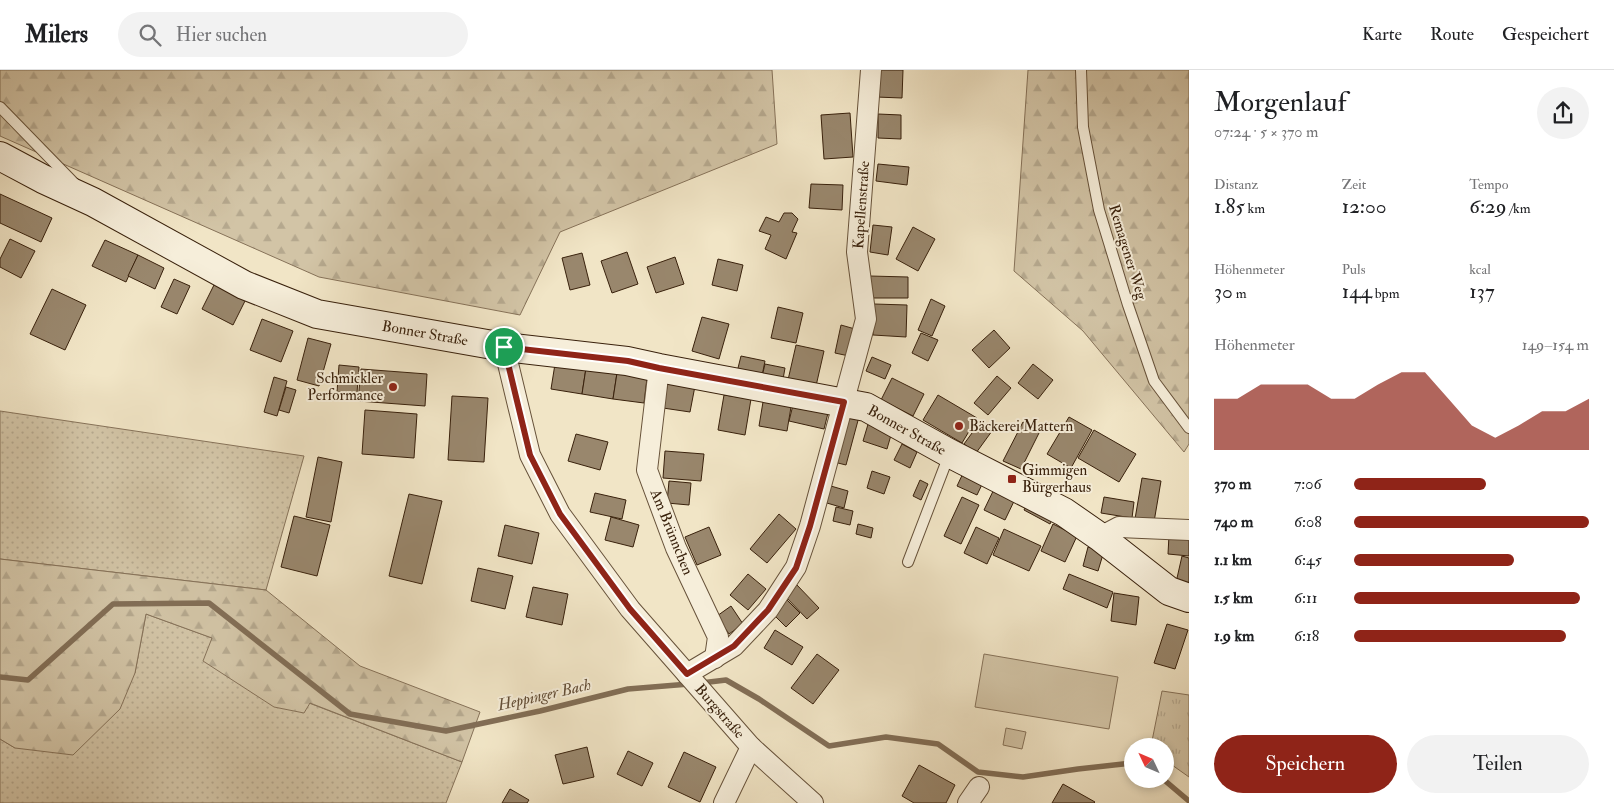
<!DOCTYPE html>
<html lang="de">
<head>
<meta charset="utf-8">
<style>
  :root { --surface:#fff; --page:#f2f2f2; --text:#202124; --muted:#757577; --line:#e0e0e0; --accent:#8f2418 }
  body { margin:0; font-family:"IM FELL Double Pica",serif; background:var(--page); color:var(--text); height:100vh; display:flex; flex-direction:column; font-size:19px; white-space:nowrap }
  * { box-sizing:border-box; margin:0 }
  p { font-size:16px; color:var(--muted) }
  .icon { flex:none; width:28px; height:28px; fill:none; stroke:currentColor; stroke-width:2; stroke-linecap:round; stroke-linejoin:round }
  .map { position:relative; flex:1; overflow:hidden }
  .side { display:flex; flex-direction:column; background:var(--surface); width:425px }
  .side>* { flex:none }
  .needle { width:32px; rotate:314deg }
  .buttons { position:absolute; left:1124px; top:668px; display:grid; gap:10px }
  .buttons a { display:grid; place-items:center; width:50px; height:50px; border-radius:50%; background:var(--surface); box-shadow:0 2px 8px #0003; font-size:25px }
  .pin { position:absolute; display:grid; place-items:center; width:42px; height:42px; color:#fff; margin:-21px; border:2px solid #fff; border-radius:50%; box-shadow:0 1px 5px #0007 }
  .round { display:grid; place-items:center; flex:none; width:52px; height:52px; border-radius:26px; background:var(--page) }
  .overview { display:flex; align-items:center; justify-content:space-between; height:85px; padding:0 25px }
  h1 { font-size:28px; font-weight:600; line-height:38px }
  .stats { display:grid; grid-template-columns:repeat(3,1fr); gap:8px; height:85px; padding:5px 25px }
  .stats div { display:grid; align-content:center }
  .stats b { font-size:21px; font-weight:600 }
  .stats small { font-size:14px; font-weight:400 }
  .stats p { font-size:14px }
  .chart { height:140px; padding:10px 25px }
  .chart p { display:flex; justify-content:space-between }
  .chart svg { width:100%; height:90px; margin-top:5px; fill:var(--accent); opacity:.7 }
  .action { display:flex; gap:10px; margin-top:auto; padding:10px 25px }
  .action a { flex:1; height:58px; border-radius:30px; background:var(--accent); color:#fff; font-size:20px; font-weight:600; line-height:58px; text-align:center }
  .action a+a { background:var(--page); color:var(--text) }
  ul { padding:0 25px; list-style:none; font-size:16px }
  li { display:grid; grid-template-columns:80px 60px 1fr; align-items:center; height:38px }
  li i { height:12px; border-radius:6px; background:var(--accent) }
  header { display:flex; align-items:center; gap:30px; box-sizing:border-box; height:70px; padding:0 25px; background:var(--surface); border-bottom:1px solid var(--line) }
  header strong { font-size:24px }
  nav { display:flex; gap:28px; margin-inline-start:auto; font-size:18px }
  .search { width:350px; height:45px; background:var(--page); display:flex; align-items:center; gap:12px; box-sizing:border-box; padding:0 18px; border-radius:28px; color:var(--muted); font-size:19px }
  main { display:flex; flex:1; min-height:0 }
  .map>svg:first-child { display:block }
</style>
</head>
<body>
<header>
<strong>Milers</strong>
<div class="search"><svg class="icon" aria-label="search" viewBox="0 0 24 24"><circle cx="10" cy="10" r="6"/><path d="M15 15l6 6"/></svg>Hier suchen</div>
<nav><a>Karte</a><a>Route</a><a>Gespeichert</a></nav>
</header>
<main>
<div class="map">
<svg width="1189" height="733" viewBox="0 0 1189 733">
  <defs>
    <pattern id="grass-dots" width="8" height="8" patternUnits="userSpaceOnUse" patternTransform="scale(1.25)"><rect width="8" height="8" fill="#d2c4a6"/><path d="M2 2h.1M6 6h.1" fill="none" stroke="#b5a88e" stroke-width="1.8" stroke-linecap="round"/></pattern>
    <pattern id="forest-firs" width="22" height="20" patternUnits="userSpaceOnUse" patternTransform="scale(1.25)"><rect width="22" height="20" fill="#d2c4a6"/><path d="M5 1l3.5 6h-7zM16 11l3.5 6h-7z" fill="#b5a88e"/></pattern>
    <pattern id="park-tufts" width="24" height="20" patternUnits="userSpaceOnUse" patternTransform="scale(1.25)"><rect width="24" height="20" fill="#d2c4a6"/><path d="M3 7l-1-3M5 7V3M7 7l1-3M15 17l-1-3M17 17v-4M19 17l1-3" fill="none" stroke="#b5a88e"/></pattern>
  </defs>
  <rect width="100%" height="100%" fill="#f1e5c6"/>
  <filter id="stains"><feTurbulence type="fractalNoise" baseFrequency=".004" numOctaves="4"/><feColorMatrix values="0 0 0 0 .2 0 0 0 0 .09 0 0 0 0 .02 0 0 0 .5 -.17"/></filter>
  <radialGradient id="worn" r=".72"><stop offset=".6" stop-color="#630" stop-opacity="0"/><stop offset="1" stop-color="#630" stop-opacity=".3"/></radialGradient>
  <!-- grass -->
  <g fill="url(#grass-dots)" stroke="#867259">
    <polygon points="0,341 304,386 266,520 0,489"/>
    <polygon points="146,544 212,568 309,633 462,692 446,733 0,733 0,669 15,678 135,603"/>
  </g>
  <!-- forest -->
  <g fill="url(#forest-firs)" stroke="#867259">
    <polygon points="0,0 772,0 777,74 560,162 520,245 319,207 0,66"/>
    <polygon points="1028,0 1189,0 1189,374 1184,382 1083,261 1014,201"/>
    <polygon points="0,489 266,520 360,596 480,642 462,692 310,633 304,643 274,637 203,591 212,568 146,544 135,603 120,639 73,685 15,678 0,669"/>
  </g>
  <!-- park -->
  <polygon fill="url(#park-tufts)" stroke="#867259" points="1162,621 1189,625 1189,707 1165,690 1165,676 1151,676"/>
  <!-- pitch -->
  <g fill="#d2c4a6" stroke="#867259">
    <polygon points="984,584 1118,607 1109,659 975,637"/>
    <polygon points="1006,658 1026,662 1022,679 1003,675"/>
  </g>
  <g fill="none" stroke-linecap="round" stroke-linejoin="round">
    <!-- stream -->
    <g stroke="#826e56" stroke-width="5.5">
      <polyline points="0,607 28,610 113,534 209,533 350,644 446,661 540,641 628,619 689,614"/>
      <polyline points="701,613 726,610 759,629 829,676 886,667 938,674 978,702 1023,707 1078,699 1132,693"/>
      <polyline points="1163,709 1189,731"/>
    </g>
  </g>
  <!-- building -->
  <g fill="#99876d" stroke="#39210c">
    <polygon points="877,0 903,0 902,28 876,27"/>
    <polygon points="850,43 853,87 824,89 821,45"/>
    <polygon points="878,44 901,45 901,69 878,68"/>
    <polygon points="878,94 909,97 907,115 876,111"/>
    <polygon points="811,114 843,115 842,140 809,138"/>
    <polygon points="0,124 52,148 41,172 0,153"/>
    <polygon points="784,143 792,143 798,149 792,162 797,163 786,189 765,179 771,165 759,161 766,147 779,152"/>
    <polygon points="873,155 892,157 888,185 870,182"/>
    <polygon points="913,157 935,169 918,201 896,189"/>
    <polygon points="10,169 35,181 21,208 0,197 0,189"/>
    <polygon points="105,170 138,185 126,212 92,196"/>
    <polygon points="627,182 638,214 612,223 601,191"/>
    <polygon points="582,183 590,215 570,220 562,188"/>
    <polygon points="138,185 164,198 155,219 128,206"/>
    <polygon points="675,187 684,214 656,223 647,197"/>
    <polygon points="718,189 743,195 737,221 712,215"/>
    <polygon points="870,206 908,207 908,228 869,228"/>
    <polygon points="174,209 190,216 177,244 161,237"/>
    <polygon points="215,213 246,229 233,255 202,239"/>
    <polygon points="52,219 86,235 65,280 30,264"/>
    <polygon points="931,229 945,236 932,266 918,260"/>
    <polygon points="874,234 907,235 906,267 873,265"/>
    <polygon points="778,237 803,243 796,273 771,268"/>
    <polygon points="702,247 729,254 719,289 692,281"/>
    <polygon points="262,249 293,261 281,292 250,280"/>
    <polygon points="841,255 855,259 849,286 835,283"/>
    <polygon points="994,260 1010,278 989,298 972,280"/>
    <polygon points="921,263 938,270 928,291 912,283"/>
    <polygon points="308,268 331,274 319,316 297,310"/>
    <polygon points="796,275 824,281 816,316 788,310"/>
    <polygon points="741,286 765,291 761,311 736,306"/>
    <polygon points="872,287 891,295 885,309 866,301"/>
    <polygon points="555,294 586,298 582,324 551,319"/>
    <polygon points="765,294 785,298 782,315 761,311"/>
    <polygon points="1033,294 1053,310 1038,329 1018,313"/>
    <polygon points="339,295 359,297 357,323 337,322"/>
    <polygon points="586,298 617,303 613,329 582,324"/>
    <polygon points="361,299 427,304 425,336 358,331"/>
    <polygon points="617,303 647,308 644,333 613,329"/>
    <polygon points="997,306 1011,318 988,345 974,333"/>
    <polygon points="274,307 287,311 277,346 264,342"/>
    <polygon points="892,308 924,324 913,346 881,330"/>
    <polygon points="668,312 695,316 690,342 663,338"/>
    <polygon points="286,317 296,320 289,343 279,340"/>
    <polygon points="724,325 751,329 745,365 718,360"/>
    <polygon points="938,325 977,348 962,373 923,350"/>
    <polygon points="452,326 488,328 484,392 448,390"/>
    <polygon points="764,326 792,331 787,361 759,356"/>
    <polygon points="794,331 829,339 824,359 789,351"/>
    <polygon points="845,339 860,343 846,395 830,391"/>
    <polygon points="365,340 417,344 414,388 362,384"/>
    <polygon points="1069,347 1092,360 1071,398 1047,384"/>
    <polygon points="869,351 893,358 887,379 863,371"/>
    <polygon points="980,352 992,361 976,383 964,374"/>
    <polygon points="1023,352 1040,361 1021,399 1003,391"/>
    <polygon points="1094,360 1136,384 1119,412 1078,388"/>
    <polygon points="576,364 608,372 600,400 568,391"/>
    <polygon points="902,374 917,382 910,398 894,390"/>
    <polygon points="665,381 704,384 701,411 663,408"/>
    <polygon points="318,387 342,392 331,452 306,447"/>
    <polygon points="966,397 986,406 977,425 957,416"/>
    <polygon points="872,401 890,407 884,424 867,418"/>
    <polygon points="1142,408 1161,411 1154,452 1135,449"/>
    <polygon points="920,410 928,414 921,430 913,426"/>
    <polygon points="669,411 691,413 689,435 667,433"/>
    <polygon points="824,414 848,421 844,438 820,431"/>
    <polygon points="996,415 1017,425 1005,450 984,440"/>
    <polygon points="595,423 626,430 622,449 590,442"/>
    <polygon points="409,424 442,431 422,514 389,506"/>
    <polygon points="962,427 979,435 961,474 944,466"/>
    <polygon points="1104,427 1134,432 1132,448 1101,443"/>
    <polygon points="1029,430 1055,444 1050,454 1024,440"/>
    <polygon points="836,437 853,441 850,455 833,451"/>
    <polygon points="779,444 796,459 767,493 750,479"/>
    <polygon points="294,446 330,455 317,506 281,497"/>
    <polygon points="611,447 639,455 633,477 605,470"/>
    <polygon points="858,454 873,458 871,468 856,464"/>
    <polygon points="1053,454 1077,466 1065,492 1041,481"/>
    <polygon points="505,455 539,463 532,494 498,486"/>
    <polygon points="709,457 721,485 697,495 685,467"/>
    <polygon points="976,457 999,468 987,494 964,483"/>
    <polygon points="1004,459 1041,476 1029,501 993,485"/>
    <polygon points="1169,465 1189,466 1189,486 1168,484"/>
    <polygon points="1088,477 1104,481 1098,501 1083,496"/>
    <polygon points="1182,486 1189,488 1189,520 1175,517"/>
    <polygon points="478,498 513,506 505,539 471,531"/>
    <polygon points="748,504 766,519 748,540 730,525"/>
    <polygon points="1069,504 1113,522 1107,538 1063,519"/>
    <polygon points="796,514 819,538 807,549 784,525"/>
    <polygon points="533,517 568,524 562,555 526,547"/>
    <polygon points="1114,523 1139,527 1136,555 1111,551"/>
    <polygon points="785,528 800,543 786,557 771,542"/>
    <polygon points="731,536 743,554 729,564 717,546"/>
    <polygon points="1167,554 1188,560 1175,599 1154,593"/>
    <polygon points="775,560 803,577 792,595 764,578"/>
    <polygon points="817,584 839,600 813,634 791,618"/>
    <polygon points="587,677 594,707 563,714 555,685"/>
    <polygon points="628,681 653,693 642,716 617,704"/>
    <polygon points="684,682 716,697 700,732 668,717"/>
    <polygon points="919,695 955,715 946,733 914,733 902,726"/>
    <polygon points="1063,714 1095,732 1094,733 1052,733"/>
    <polygon points="510,719 529,730 527,733 502,733"/>
  </g>
  <g fill="none" stroke-linecap="round" stroke-linejoin="round">
    <defs>
      <g id="lane">
        <polyline points="1081,0 1083,57 1099,140 1128,235 1154,311 1189,358"/>
        <polyline points="0,37 74,113"/>
        <polyline points="908,492 949,385"/>
      </g>
      <g id="street">
        <polyline points="504,277 530,385 560,444 630,539 751,677 813,733"/>
        <polyline points="659,298 647,400 676,478 718,567 715,588"/>
        <polyline points="1100,467 1119,457 1189,460"/>
        <polyline points="687,604 734,576 768,540 796,497 810,456 866,249 857,182 871,0"/>
        <polyline points="724,733 751,677"/>
        <polyline points="968,733 979,717"/>
      </g>
      <polyline id="secondary" points="0,86 43,109 93,132 244,215 317,244 504,277 627,291 659,298 866,337 949,383 1064,442 1100,467 1169,521 1189,528"/>
    </defs>
    <!-- lane casing -->
    <use href="#lane" stroke="#67523a" stroke-width="12"/>
    <!-- street casing -->
    <use href="#street" stroke="#67523a" stroke-width="22"/>
    <!-- secondary casing -->
    <use href="#secondary" stroke="#39210c" stroke-width="30"/>
    <!-- lane -->
    <use href="#lane" stroke="#f6eeda" stroke-width="10"/>
    <!-- street -->
    <use href="#street" stroke="#f6eeda" stroke-width="20"/>
    <!-- secondary -->
    <use href="#secondary" stroke="#f6eeda" stroke-width="28"/>
  </g>
  <g fill="none" stroke-linecap="round" stroke-linejoin="round">
    <defs>
      <polygon id="route" points="504,277 628,291 659,298 844,332 810,456 796,498 768,540 734,576 687,604 630,539 560,444 530,385"/>
    </defs>
    <!-- route casing -->
    <use href="#route" stroke="#fff" stroke-width="10"/>
    <!-- route -->
    <use href="#route" stroke="#8f2418" stroke-width="6"/>
  </g>
  <!-- markers -->
  <g fill="#8f2418" stroke="#f6eeda" stroke-width="2">
    <circle cx="393" cy="317" r="5"/>
    <circle cx="959" cy="356" r="5"/>
    <rect x="1007" y="404" width="10" height="10" rx="2.5"/>
  </g>
  <g text-anchor="middle" stroke-width="4" stroke-linejoin="round" paint-order="stroke">
    <!-- street labels -->
    <g font-size="15" fill="#39210c" stroke="#f6eeda">
      <text transform="translate(861 135) rotate(-86)" y="5">Kapellenstraße</text>
      <text transform="translate(1128 182) rotate(73)" y="5">Remagener Weg</text>
      <text transform="translate(425 263) rotate(10)" y="5">Bonner Straße</text>
      <text transform="translate(907 360) rotate(29)" y="5">Bonner Straße</text>
      <text transform="translate(672 462) rotate(68)" y="5">Am Brünnchen</text>
      <text transform="translate(720 641) rotate(49)" y="5">Burgstraße</text>
    </g>
    <!-- poi labels -->
    <g font-size="15" fill="#39210c" stroke="#f6eeda" text-anchor="start">
      <text x="383" y="313" text-anchor="end">Schmickler<tspan x="383" dy="17">Performance</tspan></text>
      <text x="969" y="361">Bäckerei Mattern</text>
      <text x="1022" y="405">Gimmigen<tspan x="1022" dy="17">Bürgerhaus</tspan></text>
    </g>
    <!-- water labels -->
    <g font-size="16" font-style="italic" fill="#634e37" stroke="#f6eeda">
      <text transform="translate(544 624) rotate(-13)" y="6">Heppinger Bach</text>
    </g>
  </g>
  <rect width="100%" height="100%" filter="url(#stains)"/>
  <rect width="100%" height="100%" fill="url(#worn)"/>
</svg>
<div class="buttons">
<a><svg class="needle" viewBox="-14 -14 28 28"><path d="M0-13l5 13h-10z" fill="#e53935"/><path d="M0 13l5-13h-10z" fill="#757577"/></svg></a>
</div>
<div class="pin" style="left:504px;top:277px;background:#1e9e55"><svg class="icon" aria-label="arrive" viewBox="0 0 24 24"><path d="M6 21V4h12l-3 4 3 4H6"/></svg></div>
</div>
<section class="side">
<div class="overview"><div><h1>Morgenlauf</h1><p>07:24 · 5 × 370 m</p></div><a class="round"><svg class="icon" aria-label="share" viewBox="0 0 24 24"><path d="M12 15V3M7 8l5-5 5 5M5 13v7h14v-7"/></svg></a></div>
<div class="stats">
<div><p>Distanz</p><b>1.85<small> km</small></b></div>
<div><p>Zeit</p><b>12:00</b></div>
<div><p>Tempo</p><b>6:29<small> /km</small></b></div>
</div>
<div class="stats">
<div><p>Höhenmeter</p><b>30<small> m</small></b></div>
<div><p>Puls</p><b>144<small> bpm</small></b></div>
<div><p>kcal</p><b>137</b></div>
</div>
<div class="chart"><p><span>Höhenmeter</span>149–154 m</p>
<svg viewBox="0 0 160 44" preserveAspectRatio="none"><path d="M0 44V19L10 19L20 12L30 12L40 12L50 19L60 19L70 12L80 6L90 6L100 19L110 32L120 38L130 32L140 25L150 25L160 19V44z"/></svg>
</div>
<ul>
<li><b>370 m</b>7:06<i style="width:56%"></i></li>
<li><b>740 m</b>6:08<i style="width:100%"></i></li>
<li><b>1.1 km</b>6:45<i style="width:68%"></i></li>
<li><b>1.5 km</b>6:11<i style="width:96%"></i></li>
<li><b>1.9 km</b>6:18<i style="width:90%"></i></li>
</ul>
<div class="action"><a>Speichern</a><a>Teilen</a></div>
</section>
</main>
</body>
</html>
